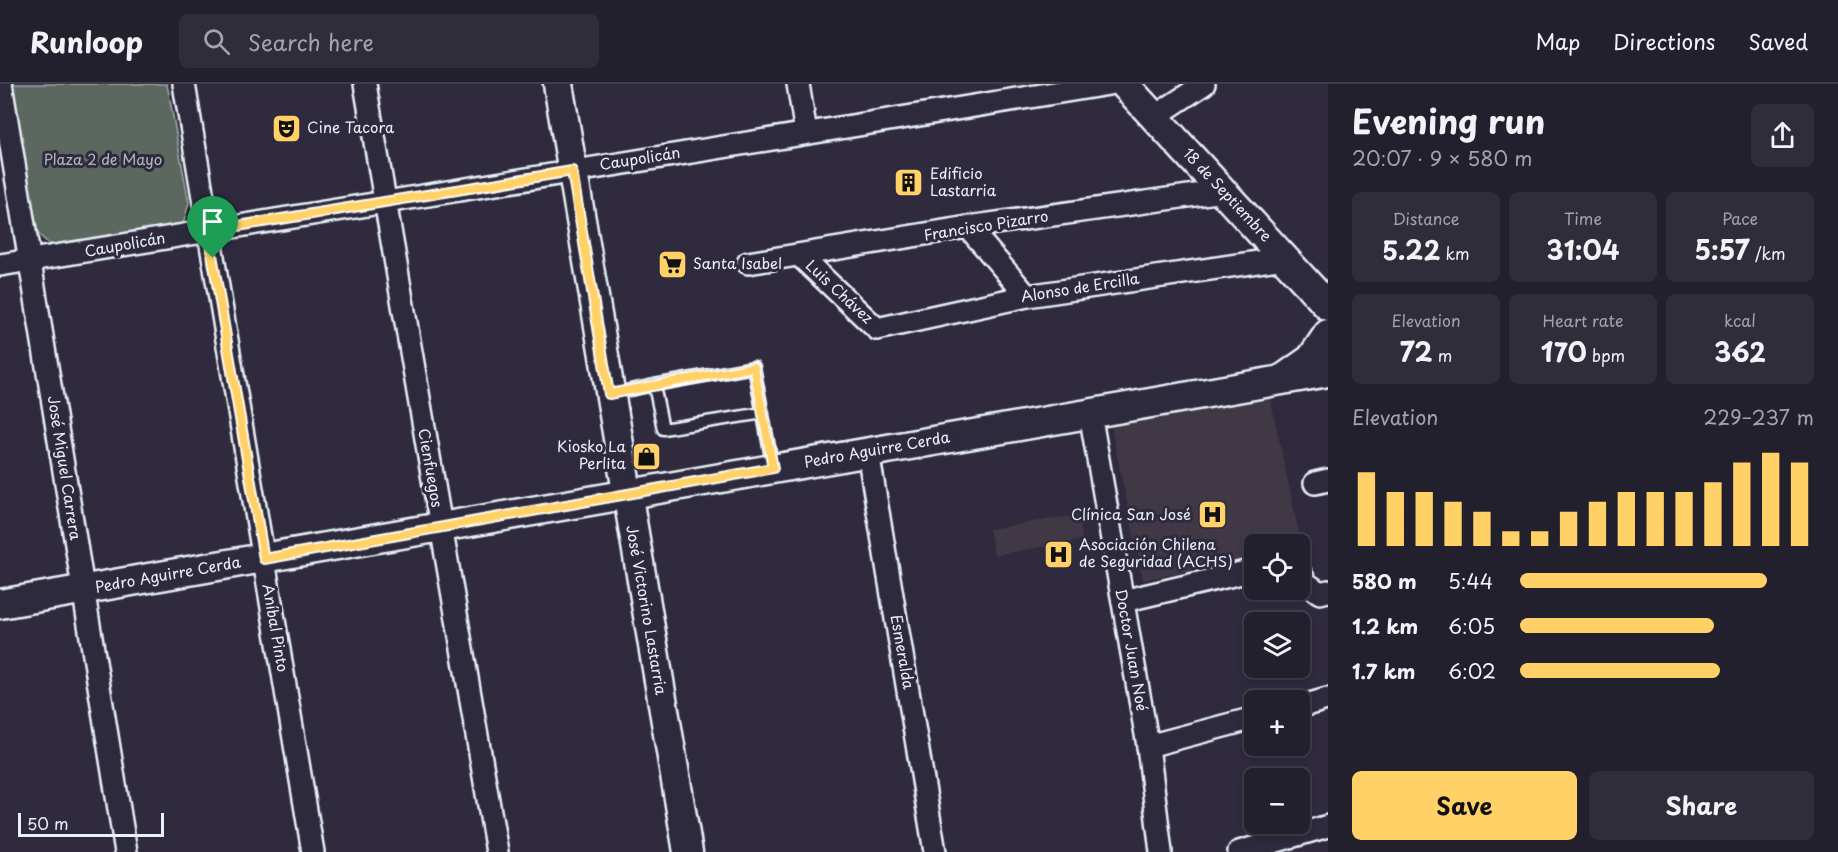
<!DOCTYPE html>
<html lang="en">
<head>
<meta charset="utf-8">
<style>
  :root { --surface:#23202e; --page:#2f2d3a; --text:#f1f3f6; --muted:#a3a3aa; --line:#403e4a; --accent:#ffd166 }
  body { margin:0; font-family:"Playpen Sans",sans-serif; background:var(--page); color:var(--text); height:100vh; display:flex; flex-direction:column; font-size:22px; white-space:nowrap }
  * { box-sizing:border-box; margin:0 }
  p { font-size:20px; color:var(--muted) }
  .icon { flex:none; width:33px; height:33px; fill:none; stroke:currentColor; stroke-width:2; stroke-linecap:round; stroke-linejoin:round }
  .map { position:relative; flex:1; overflow:hidden }
  .details { display:flex; flex-direction:column; background:var(--surface); width:510px }
  .details>* { flex:none }
  .tools { position:absolute; left:1244px; top:450px; display:grid; gap:12px }
  .tools a { display:grid; place-items:center; width:66px; height:66px; border-radius:9px; background:var(--surface); box-shadow:0 3px 9px #0003,0 0 0 2px var(--line); font-size:30px }
  .scale { position:absolute; left:18px; bottom:15px; width:146px; box-sizing:border-box; padding-left:6px; border:3px solid #e8f1f8; border-top:0; font-size:16px; line-height:21px; white-space:nowrap; color:#e8f1f8; -webkit-text-stroke:4px #2f2a3d; paint-order:stroke }
  .pin { position:absolute; display:grid; place-items:center; width:51px; height:51px; color:#fff; margin:-62px -26px; border-radius:50% 50% 50% 0; rotate:-45deg; box-shadow:0 0 6px #0007 }
  .pin .icon { rotate:45deg }
  .round { display:grid; place-items:center; flex:none; width:63px; height:63px; border-radius:9px; background:var(--page) }
  .headline { display:flex; align-items:center; justify-content:space-between; height:102px; padding:0 24px }
  h1 { font-size:33px; font-weight:700; line-height:45px }
  .figures { display:grid; grid-template-columns:repeat(3,1fr); gap:9px; height:102px; padding:6px 24px }
  .figures div { display:grid; align-content:center; border-radius:9px; background:var(--page); text-align:center }
  .figures b { font-size:26px; font-weight:700 }
  .figures small { font-size:16px; font-weight:400 }
  .figures p { font-size:16px }
  .chart { height:168px; padding:12px 24px }
  .chart p { display:flex; justify-content:space-between }
  .chart svg { width:100%; height:108px; margin-top:6px; stroke:var(--accent); stroke-width:6 }
  .cta { display:flex; gap:12px; margin-top:auto; padding:12px 24px }
  .cta a { flex:1; height:69px; border-radius:9px; background:var(--accent); color:#111; font-size:24px; font-weight:700; line-height:69px; text-align:center }
  .cta a+a { background:var(--page); color:var(--text) }
  ul { padding:0 24px; list-style:none; font-size:20px }
  li { display:grid; grid-template-columns:96px 72px 1fr; align-items:center; height:45px }
  li i { height:15px; border-radius:8px; background:var(--accent) }
  header { display:flex; align-items:center; gap:36px; box-sizing:border-box; height:84px; padding:0 30px; background:var(--surface); border-bottom:2px solid var(--line) }
  header strong { font-size:28px }
  nav { display:flex; gap:33px; margin-inline-start:auto; font-size:21px }
  .search { width:420px; height:54px; background:var(--page); display:flex; align-items:center; gap:15px; box-sizing:border-box; padding:0 21px; border-radius:9px; color:var(--muted); font-size:22px }
  main { display:flex; flex:1; min-height:0 }
  .map>svg:first-child { display:block }
</style>
</head>
<body>
<header>
<strong>Runloop</strong>
<div class="search"><svg class="icon" aria-label="search" viewBox="0 0 24 24"><circle cx="10" cy="10" r="6"/><path d="M15 15l6 6"/></svg>Search here</div>
<nav><a>Map</a><a>Directions</a><a>Saved</a></nav>
</header>
<main>
<div class="map">
<svg width="1328" height="768" viewBox="0 0 1328 768">
  <rect width="100%" height="100%" fill="#2f2a3d"/>
  <filter id="ink" filterUnits="userSpaceOnUse"><feTurbulence type="fractalNoise" baseFrequency=".0167" numOctaves="2"/><feDisplacementMap in="SourceGraphic" scale="12" xChannelSelector="R" yChannelSelector="G"/><feConvolveMatrix kernelMatrix="1 2 1 2 8 2 1 2 1" color-interpolation-filters="sRGB"/></filter>
  <g filter="url(#ink)">
    <!-- built -->
    <g fill="#403844">
      <polygon points="1269,309 1302,463 1254,460 1254,473 1143,496 1111,342"/>
      <polygon points="1078,431 1083,456 994,471 989,445"/>
    </g>
    <!-- green -->
    <polygon fill="#5b685e" stroke="#a2acab" stroke-width="1.5" points="13,0 167,0 189,119 183,140 50,161 36,148"/>
    <g fill="none" stroke-linecap="round" stroke-linejoin="round">
      <defs>
        <g id="lane">
          <polyline points="611,310 654,301"/>
          <polyline points="763,329 663,345 654,301 754,283 773,384"/>
        </g>
        <g id="street">
          <polyline points="1,0 126,768"/>
          <polyline points="184,0 313,768"/>
          <polyline points="365,0 497,768"/>
          <polyline points="798,0 806,49"/>
          <polyline points="1154,33 1204,0"/>
          <polyline points="968,143 1027,212"/>
          <polyline points="800,172 877,245 1027,212 1285,174"/>
          <polyline points="748,179 968,143 1224,107"/>
          <polyline points="0,181 1109,0"/>
          <polyline points="1090,329 1148,662 1161,768"/>
          <polyline points="868,368 935,768"/>
          <polyline points="1315,399 1328,396"/>
          <polyline points="1299,487 1306,499 1320,509 1328,507"/>
          <polyline points="1123,517 1254,486"/>
          <polyline points="1299,623 1327,615"/>
          <polyline points="1148,662 1254,634"/>
          <polyline points="1239,768 1328,742"/>
        </g>
        <g id="secondary">
          <polyline points="558,0 688,768"/>
          <polyline points="1124,0 1328,222"/>
          <polyline points="1284,294 1311,275 1328,250"/>
          <polyline points="0,520 1328,288"/>
        </g>
      </defs>
      <!-- lane casing -->
      <use href="#lane" stroke="#e8f1f8" stroke-width="15"/>
      <!-- street casing -->
      <use href="#street" stroke="#e8f1f8" stroke-width="26"/>
      <!-- secondary casing -->
      <use href="#secondary" stroke="#e8f1f8" stroke-width="33"/>
      <!-- lane -->
      <use href="#lane" stroke="#2f2a3d" stroke-width="10"/>
      <!-- street -->
      <use href="#street" stroke="#2f2a3d" stroke-width="21"/>
      <!-- secondary -->
      <use href="#secondary" stroke="#2f2a3d" stroke-width="28"/>
    </g>
  </g>
  <g fill="none" stroke-linecap="round" stroke-linejoin="round" filter="url(#ink)">
    <defs>
      <polygon id="route" points="572,87 609,310 754,283 773,384 264,475 208,147"/>
    </defs>
    <!-- route casing -->
    <use href="#route" stroke="#fff" stroke-width="12"/>
    <!-- route -->
    <use href="#route" stroke="#ffd166" stroke-width="8"/>
  </g>
  <!-- icons -->
  <defs>
    <symbol id="theatre-square" viewBox="-11 -11 22 22"><rect x="-9" y="-9" width="18" height="18" rx="4" fill="#ffd166" stroke="#2f2a3d"/><path d="M-5-5.5Q0-4 5-5.5V0Q5 5 0 6Q-5 5-5 0ZM-3.3-2.5H-1v1.5H-3.3ZM1-2.5H3.3v1.5H1ZM-2.8 1Q0 5.5 2.8 1Z" fill="#111"/></symbol>
    <symbol id="building-square" viewBox="-11 -11 22 22"><rect x="-9" y="-9" width="18" height="18" rx="4" fill="#ffd166" stroke="#2f2a3d"/><path d="M-4-6H4V6H1V3H-1V6H-4ZM-2.5-4.3h1.7v1.8h-1.7ZM.8-4.3h1.7v1.8H.8ZM-2.5-1h1.7V.8h-1.7ZM.8-1h1.7V.8H.8Z" fill="#111"/></symbol>
    <symbol id="supermarket-square" viewBox="-11 -11 22 22"><rect x="-9" y="-9" width="18" height="18" rx="4" fill="#ffd166" stroke="#2f2a3d"/><path d="M-6-5.5h2.5l.6 2H6L4.5 2H-2.5L-4.4-4H-6ZM-1.5 3.2a1.3 1.3 0 1 0 .1 0ZM3 3.2a1.3 1.3 0 1 0 .1 0Z" fill="#111"/></symbol>
    <symbol id="shop-square" viewBox="-11 -11 22 22"><rect x="-9" y="-9" width="18" height="18" rx="4" fill="#ffd166" stroke="#2f2a3d"/><path d="M-5-2.5h2.3a2.7 3.5 0 0 1 5.4 0H5L5.5 6h-11ZM-1.5-2.5h3a1.5 2.3 0 0 0-3 0Z" fill="#111"/></symbol>
    <symbol id="hospital-square" viewBox="-11 -11 22 22"><rect x="-9" y="-9" width="18" height="18" rx="4" fill="#ffd166" stroke="#2f2a3d"/><path d="M-5-5h3v3.5h4V-5h3V5h-3V1.5h-4V5h-3Z" fill="#111"/></symbol>
  </defs>
  <g fill-rule="evenodd">
    <use href="#theatre-square" x="270" y="28" width="33" height="33"/>
    <use href="#building-square" x="892" y="82" width="33" height="33"/>
    <use href="#supermarket-square" x="656" y="164" width="33" height="33"/>
    <use href="#shop-square" x="630" y="356" width="33" height="33"/>
    <use href="#hospital-square" x="1196" y="414" width="33" height="33"/>
    <use href="#hospital-square" x="1042" y="454" width="33" height="33"/>
  </g>
  <g text-anchor="middle" stroke-width="6" stroke-linejoin="round" paint-order="stroke">
    <!-- poi labels -->
    <g font-size="15" fill="#e8f1f8" stroke="#2f2a3d" text-anchor="start">
      <text x="307" y="49">Cine Tacora</text>
      <text x="930" y="95">Edificio<tspan x="930" dy="17">Lastarria</tspan></text>
      <text x="693" y="185">Santa Isabel</text>
      <text x="626" y="368" text-anchor="end">Kiosko La<tspan x="626" dy="17">Perlita</tspan></text>
      <text x="1191" y="436" text-anchor="end">Clínica San José</text>
      <text x="1079" y="466">Asociación Chilena<tspan x="1079" dy="17">de Seguridad (ACHS)</tspan></text>
    </g>
    <!-- street labels -->
    <g font-size="15" fill="#e8f1f8" stroke="#2f2a3d">
      <text transform="translate(640 75) rotate(-9)" y="5">Caupolicán</text>
      <text transform="translate(1227 111) rotate(47)" y="5">18 de Septiembre</text>
      <text transform="translate(986 142) rotate(-9)" y="5">Francisco Pizarro</text>
      <text transform="translate(125 161) rotate(-10)" y="5">Caupolicán</text>
      <text transform="translate(1080 204) rotate(-9)" y="5">Alonso de Ercilla</text>
      <text transform="translate(839 208) rotate(43)" y="5">Luis Chávez</text>
      <text transform="translate(877 366) rotate(-10)" y="5">Pedro Aguirre Cerda</text>
      <text transform="translate(64 384) rotate(81)" y="5">José Miguel Carrera</text>
      <text transform="translate(430 384) rotate(80)" y="5">Cienfuegos</text>
      <text transform="translate(168 491) rotate(-10)" y="5">Pedro Aguirre Cerda</text>
      <text transform="translate(646 526) rotate(80)" y="5">José Victorino Lastarria</text>
      <text transform="translate(275 544) rotate(80)" y="5">Aníbal Pinto</text>
      <text transform="translate(1131 566) rotate(80)" y="5">Doctor Juan Noé</text>
      <text transform="translate(902 568) rotate(80)" y="5">Esmeralda</text>
    </g>
    <!-- park labels -->
    <g font-size="15" fill="#b0baba" stroke="#2f2a3d">
      <text x="103" y="81">Plaza 2 de Mayo</text>
    </g>
  </g>
</svg>
<div class="tools">
<a><svg class="icon" aria-label="locate" viewBox="0 0 24 24"><circle cx="12" cy="12" r="6"/><path d="M12 2v4M12 18v4M2 12h4M18 12h4"/></svg></a>
<a><svg class="icon" aria-label="layers" viewBox="0 0 24 24"><path d="M12 4l9 5-9 5-9-5zM3 14l9 5 9-5"/></svg></a>
<a>+</a>
<a>−</a>
</div>
<div class="scale">50 m</div>
<div class="pin" style="left:213px;top:174px;background:#1e9e55"><svg class="icon" aria-label="arrive" viewBox="0 0 24 24"><path d="M6 21V4h12l-3 4 3 4H6"/></svg></div>
</div>
<section class="details">
<div class="headline"><div><h1>Evening run</h1><p>20:07 · 9 × 580 m</p></div><a class="round"><svg class="icon" aria-label="share" viewBox="0 0 24 24"><path d="M12 15V3M7 8l5-5 5 5M5 13v7h14v-7"/></svg></a></div>
<div class="figures">
<div><p>Distance</p><b>5.22<small> km</small></b></div>
<div><p>Time</p><b>31:04</b></div>
<div><p>Pace</p><b>5:57<small> /km</small></b></div>
</div>
<div class="figures">
<div><p>Elevation</p><b>72<small> m</small></b></div>
<div><p>Heart rate</p><b>170<small> bpm</small></b></div>
<div><p>kcal</p><b>362</b></div>
</div>
<div class="chart"><p><span>Elevation</span>229–237 m</p>
<svg viewBox="0 0 160 44" preserveAspectRatio="none"><path d="M5 44V14M15 44V22M25 44V22M35 44V26M45 44V30M55 44V38M65 44V38M75 44V30M85 44V26M95 44V22M105 44V22M115 44V22M125 44V18M135 44V10M145 44V6M155 44V10"/></svg>
</div>
<ul>
<li><b>580 m</b>5:44<i style="width:84%"></i></li>
<li><b>1.2 km</b>6:05<i style="width:66%"></i></li>
<li><b>1.7 km</b>6:02<i style="width:68%"></i></li>
</ul>
<div class="cta"><a>Save</a><a>Share</a></div>
</section>
</main>
</body>
</html>
